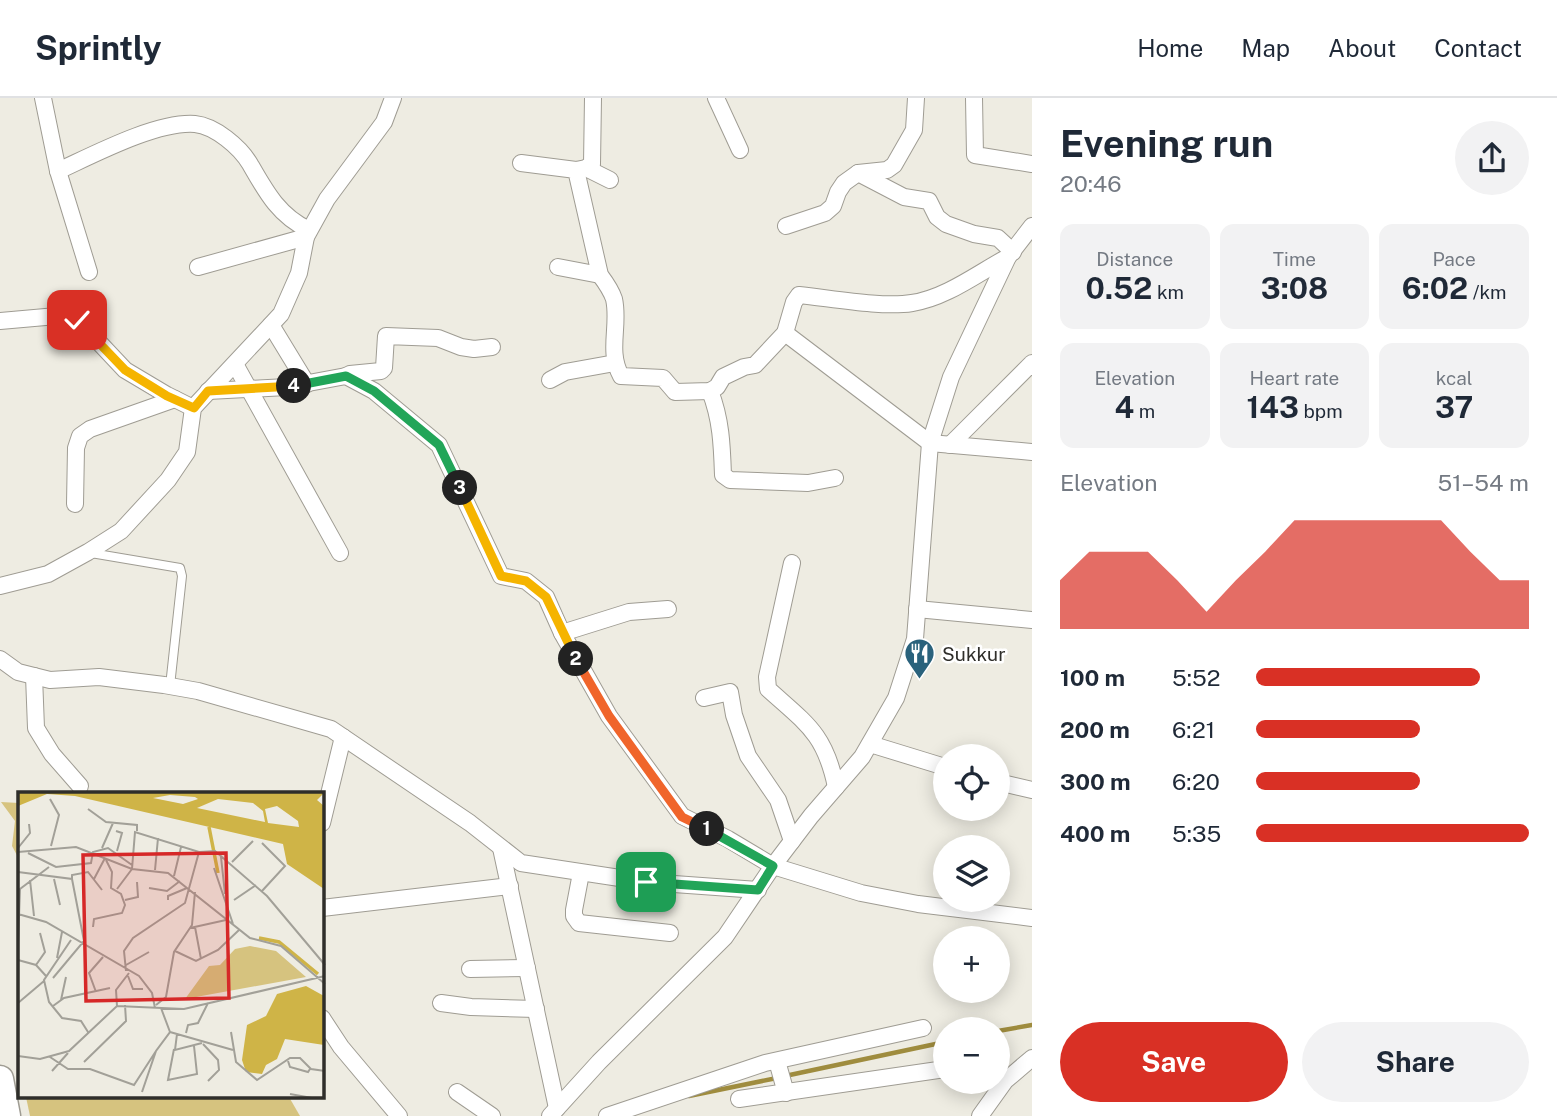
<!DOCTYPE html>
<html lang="en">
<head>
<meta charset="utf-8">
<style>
  :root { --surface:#fff; --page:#f2f2f3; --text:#1f2937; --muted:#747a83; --line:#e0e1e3; --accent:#d93025 }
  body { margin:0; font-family:"Public Sans",sans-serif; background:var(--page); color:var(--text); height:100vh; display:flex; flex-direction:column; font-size:26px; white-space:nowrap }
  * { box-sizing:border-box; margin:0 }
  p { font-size:23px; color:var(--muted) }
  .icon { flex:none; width:38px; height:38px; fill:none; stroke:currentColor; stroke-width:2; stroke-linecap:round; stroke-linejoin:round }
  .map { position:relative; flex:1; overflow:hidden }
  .drawer { display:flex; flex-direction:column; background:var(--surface); width:525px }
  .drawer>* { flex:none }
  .tools { position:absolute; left:933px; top:646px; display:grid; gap:14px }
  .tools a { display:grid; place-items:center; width:77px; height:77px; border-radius:50%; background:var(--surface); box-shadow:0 4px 18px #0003; font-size:35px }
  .pin { position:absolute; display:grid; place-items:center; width:60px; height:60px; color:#fff; margin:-30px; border-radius:14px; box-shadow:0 4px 10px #0006 }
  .km { position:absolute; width:35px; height:35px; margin:-18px; border-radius:50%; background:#222; color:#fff; font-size:19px; line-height:35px; text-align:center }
  .round { display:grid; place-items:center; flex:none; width:74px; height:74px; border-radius:37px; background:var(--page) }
  .head { display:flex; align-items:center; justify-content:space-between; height:119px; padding:0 28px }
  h1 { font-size:38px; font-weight:700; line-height:52px }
  .metrics { display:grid; grid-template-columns:repeat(3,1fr); gap:10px; height:119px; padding:7px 28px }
  .metrics div { display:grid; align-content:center; border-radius:14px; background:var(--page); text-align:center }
  .metrics b { font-size:30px; font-weight:700 }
  .metrics small { font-size:19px; font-weight:400 }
  .metrics p { font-size:19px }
  .chart { height:196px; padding:14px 28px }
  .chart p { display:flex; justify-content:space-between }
  .chart svg { width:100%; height:126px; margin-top:7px; fill:var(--accent); opacity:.7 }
  .cta { display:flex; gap:14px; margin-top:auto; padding:14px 28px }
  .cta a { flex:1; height:80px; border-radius:42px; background:var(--accent); color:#fff; font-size:28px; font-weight:700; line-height:80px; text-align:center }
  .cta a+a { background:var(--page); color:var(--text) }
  ul { padding:0 28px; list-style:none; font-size:23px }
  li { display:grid; grid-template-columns:112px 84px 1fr; align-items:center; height:52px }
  li i { height:18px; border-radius:9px; background:var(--accent) }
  header { display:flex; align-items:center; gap:42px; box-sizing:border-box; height:98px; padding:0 35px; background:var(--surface); border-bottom:2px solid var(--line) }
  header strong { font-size:33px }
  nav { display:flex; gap:38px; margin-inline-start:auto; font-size:24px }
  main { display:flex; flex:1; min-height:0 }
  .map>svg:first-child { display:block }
</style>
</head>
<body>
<header>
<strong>Sprintly</strong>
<nav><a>Home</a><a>Map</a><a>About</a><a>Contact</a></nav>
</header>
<main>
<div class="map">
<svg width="1032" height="1018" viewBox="0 0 1032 1018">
  <rect width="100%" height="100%" fill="#eeece2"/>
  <!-- green -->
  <g fill="#d6c37f">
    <polygon points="1,704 19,705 19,761 12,748 15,723"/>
    <polygon points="26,999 289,999 300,1018 30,1018"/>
  </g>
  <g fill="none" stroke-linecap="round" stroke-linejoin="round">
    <!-- stream -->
    <g stroke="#9f8c3e" stroke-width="4.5">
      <polyline points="998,933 1032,927"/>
      <polyline points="785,978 945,944"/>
      <polyline points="689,998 777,980"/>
    </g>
    <defs>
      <polyline id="lane" points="91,455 180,470 182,478 170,588"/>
      <g id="street">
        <polyline points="43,0 58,73 89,174"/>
        <polyline points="716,0 740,52"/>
        <polyline points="974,0 975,57 1032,66"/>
        <path d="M521,65L576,72L600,177C606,185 611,192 614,201C620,227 607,253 621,278L663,280L675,294L710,293L717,289L723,279L744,269L755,267L785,235L794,204L799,197C830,200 882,210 912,205C946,200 978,175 1008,159"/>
        <polyline points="586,70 610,82"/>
        <polyline points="576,72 586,70 592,66 593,0"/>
        <path d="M58,73C93,57 157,23 195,26C215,28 240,49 250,66C266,94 279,118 309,132"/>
        <polyline points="858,75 904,99 929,103 937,119 946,126 974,136 998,140 1013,154"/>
        <polyline points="786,128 825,115 833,108 838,94 844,85 858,75 887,72 894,67 914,32 916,0"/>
        <polyline points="198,169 306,139"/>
        <polyline points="558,169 600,177"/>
        <polyline points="0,223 68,217 77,221 125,272 167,297 193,310"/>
        <polyline points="271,227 307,286"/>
        <polyline points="785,235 930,345 1032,354"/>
        <polyline points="235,266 340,455"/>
        <polyline points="346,278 350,276 381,273 384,270 386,238 438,240 461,249 474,251 492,249"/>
        <polyline points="550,282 565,274 615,265"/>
        <polyline points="208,293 287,289 346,278 374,293 439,347 501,478 526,483 546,499 562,535 609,618 682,718 728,741 773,768 861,795 918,806 1032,820"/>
        <path d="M710,293C721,321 722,347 723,377L730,382L808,385L835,380"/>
        <polyline points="950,347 1032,265"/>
        <polyline points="75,406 76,350 80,338 90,331 175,301"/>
        <path d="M792,465L767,579L768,591C807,626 825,636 836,689"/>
        <polyline points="0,488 48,476 88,454 121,433 168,382 187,354 193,310 281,216 299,175 306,139 327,101 384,24 393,0"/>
        <polyline points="917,511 1032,522"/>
        <polyline points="562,535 629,514 668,511"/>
        <polyline points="0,561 18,574 50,582 99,579 164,587 198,593 331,631 470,725 521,765 646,784 758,792"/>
        <polyline points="34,578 36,630 52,656 80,688"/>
        <polyline points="704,600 730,594 734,617 748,658 778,702 792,743"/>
        <polyline points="870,646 945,669"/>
        <polyline points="998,684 1032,692"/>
        <polyline points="322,725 343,639"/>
        <polyline points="501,750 557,1010"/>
        <polyline points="581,775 574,812 574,818 579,825 670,835"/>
        <polyline points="322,810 510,788"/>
        <polyline points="470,871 527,870"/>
        <polyline points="441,905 471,909 536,911"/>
        <polyline points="322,920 341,949 399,1018"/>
        <polyline points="777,963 786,995"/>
        <polyline points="457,994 492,1018"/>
        <polyline points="739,1001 945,971"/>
        <polyline points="550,1018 599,964 725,839 773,768 811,718 862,659 896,600 915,541 930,345 951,279 1008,159 1032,128"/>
        <polyline points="607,1018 765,965 923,930"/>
        <polyline points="980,1018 1005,983 1032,960"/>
      </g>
      <polyline id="primary" points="0,981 7,1018"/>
    </defs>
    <!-- lane casing -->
    <use href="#lane" stroke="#9f9c93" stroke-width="10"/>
    <!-- street casing -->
    <use href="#street" stroke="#9f9c93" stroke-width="18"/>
    <!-- primary casing -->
    <use href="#primary" stroke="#9f9c93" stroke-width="29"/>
    <!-- lane -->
    <use href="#lane" stroke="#fff" stroke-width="8"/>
    <!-- street -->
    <use href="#street" stroke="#fff" stroke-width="16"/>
    <!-- primary -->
    <use href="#primary" stroke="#fff" stroke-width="26"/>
  </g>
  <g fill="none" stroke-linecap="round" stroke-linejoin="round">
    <defs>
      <polyline id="split-1" points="646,784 758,792 773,768 707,731"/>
      <polyline id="split-2" points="576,561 609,618 682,719 707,731"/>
      <polyline id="split-3" points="460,390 501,478 526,483 546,499 576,561"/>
      <polyline id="split-4" points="294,288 346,278 374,293 439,347 460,390"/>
      <polyline id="split-5" points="77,222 125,272 167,298 194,310 208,293 294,288"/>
    </defs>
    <!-- split-1 casing -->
    <use href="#split-1" stroke="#fff" stroke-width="14"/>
    <!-- split-2 casing -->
    <use href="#split-2" stroke="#fff" stroke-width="14"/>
    <!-- split-3 casing -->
    <use href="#split-3" stroke="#fff" stroke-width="14"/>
    <!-- split-4 casing -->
    <use href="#split-4" stroke="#fff" stroke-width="14"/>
    <!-- split-5 casing -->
    <use href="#split-5" stroke="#fff" stroke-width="14"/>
    <!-- split-1 -->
    <use href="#split-1" stroke="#22a559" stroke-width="9"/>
    <!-- split-2 -->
    <use href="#split-2" stroke="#f0652b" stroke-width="9"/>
    <!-- split-3 -->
    <use href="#split-3" stroke="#f5b400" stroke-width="9"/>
    <!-- split-4 -->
    <use href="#split-4" stroke="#22a559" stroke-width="9"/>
    <!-- split-5 -->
    <use href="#split-5" stroke="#f5b400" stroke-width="9"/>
  </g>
  <!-- icons -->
  <defs>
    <symbol id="restaurant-pin" viewBox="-11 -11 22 30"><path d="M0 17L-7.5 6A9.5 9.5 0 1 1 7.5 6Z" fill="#2a627c" stroke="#fff"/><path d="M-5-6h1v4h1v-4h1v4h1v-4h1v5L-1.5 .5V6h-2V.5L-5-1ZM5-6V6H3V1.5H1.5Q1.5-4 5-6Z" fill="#fff"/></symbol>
  </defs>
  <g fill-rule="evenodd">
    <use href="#restaurant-pin" x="902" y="538" width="35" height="47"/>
  </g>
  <g text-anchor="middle" stroke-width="5" stroke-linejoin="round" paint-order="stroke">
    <!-- poi labels -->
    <g font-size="19" fill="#2f2e2a" stroke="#fff" text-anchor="start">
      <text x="942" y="563">Sukkur</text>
    </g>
  </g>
  <!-- overview -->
  <g transform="translate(18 694)">
    <rect width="306" height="306" fill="#eeece2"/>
    <path d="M232,154L258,159L288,185L167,207L191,174L202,173L217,157Z" fill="#d6c37f"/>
    <path d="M0,1H306L299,8L306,14V97L269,72L265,52L57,4L29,2L0,14ZM152,3L177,5L180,7L165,12L135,6ZM200,7L235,11L245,19L247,30L179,16ZM259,14L280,29L281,35L250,31L247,17ZM288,194L306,204V253L267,247L259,267L248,273L244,282L228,280L224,268L229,233L248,224L259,202Z" fill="#cfb447" fill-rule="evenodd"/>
    <path fill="none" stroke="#cfb447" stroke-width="3.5" d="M191,35L200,81M241,146L261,150L300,182"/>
    <path fill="none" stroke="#a2a098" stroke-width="2" d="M32,7L41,23L33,54M70,17L88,30L119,33V39M98,39L104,41L99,59M244,51L267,74L244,99M0,56L12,41L11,32M84,56L95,31M0,60L58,55L114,77L150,81L232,146L263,154L307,192M10,61L38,75L73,71L75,60L90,56L114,73M203,65L207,102M214,70L235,49M196,76L215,132M137,78L140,46M0,80L54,87L66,149L35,186M156,84L163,55M36,87L42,113M54,87V83L70,80L84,98M76,87L87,66M12,88L16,124M131,96L149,99L162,89M99,97L114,77L117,40L181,60L197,59L249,104L307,173M107,108L120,105L119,90M150,108V104L169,96M216,108L238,93M0,122L28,130L121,184L134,201L137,216M75,135L76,127L104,121L107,113L103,102L93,96L94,80L88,68M177,135L183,167M172,136L208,128M53,148L26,188L31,210L44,226L63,229L70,240M0,152L2,97L31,75M157,159L178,169L200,158L221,138M39,166L44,140M0,168L18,173L28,184M18,173L27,160L22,141M108,173L131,160M108,179L106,159L115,146L167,111L181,60M110,184L115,197H125M78,200L71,181L85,165M43,208L48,185M0,211L26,189M138,213L148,205L156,160L174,133L177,100M35,214L46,206L92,196M99,214L98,198L111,181M152,240L215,258M213,240L218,270L239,288L272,266H282L293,277L307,279M168,241L170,233L180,231L190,211M159,242L157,258L184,251M185,252L200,268L201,278L190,289M156,257L150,288L179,282L176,254M0,264L22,267L51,259L99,214L166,217L307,184M32,265L50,277H72L116,293L138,259M270,269L272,275L290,280L292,277M66,270L108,229L107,213M34,279L50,261M124,300L138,259L152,240L143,216M272,302L294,306"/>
    <path fill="#d62828" fill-opacity="0.15" stroke="#d62828" stroke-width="3.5" d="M208,61L211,206L68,209L65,63Z"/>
    <rect width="306" height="306" fill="none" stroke="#2f2e2a" stroke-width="3.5"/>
  </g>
</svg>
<div class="tools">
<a><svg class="icon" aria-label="locate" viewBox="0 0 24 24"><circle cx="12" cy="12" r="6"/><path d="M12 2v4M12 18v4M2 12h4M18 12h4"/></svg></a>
<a><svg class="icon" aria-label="layers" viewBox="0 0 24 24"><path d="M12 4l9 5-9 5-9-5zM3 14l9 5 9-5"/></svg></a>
<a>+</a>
<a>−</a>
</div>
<div class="pin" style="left:646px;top:784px;background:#1e9e55"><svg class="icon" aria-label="arrive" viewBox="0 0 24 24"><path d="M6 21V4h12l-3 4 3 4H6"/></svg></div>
<div class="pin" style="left:77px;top:222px;background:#d93025"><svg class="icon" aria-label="check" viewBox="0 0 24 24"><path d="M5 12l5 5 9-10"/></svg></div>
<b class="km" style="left:707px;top:731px">1</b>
<b class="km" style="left:576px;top:561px">2</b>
<b class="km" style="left:460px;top:390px">3</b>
<b class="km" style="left:294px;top:288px">4</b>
</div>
<section class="drawer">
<div class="head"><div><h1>Evening run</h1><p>20:46</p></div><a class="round"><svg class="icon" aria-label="share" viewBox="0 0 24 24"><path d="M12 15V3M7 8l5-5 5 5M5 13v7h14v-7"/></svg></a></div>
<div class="metrics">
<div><p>Distance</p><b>0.52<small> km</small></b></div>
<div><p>Time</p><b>3:08</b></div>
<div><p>Pace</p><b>6:02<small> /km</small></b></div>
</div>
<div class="metrics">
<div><p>Elevation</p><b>4<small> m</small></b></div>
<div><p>Heart rate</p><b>143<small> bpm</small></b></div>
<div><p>kcal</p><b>37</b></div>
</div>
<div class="chart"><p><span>Elevation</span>51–54 m</p>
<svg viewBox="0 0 160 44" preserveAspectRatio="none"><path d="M0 44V27L10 17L20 17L30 17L40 27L50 38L60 27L70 17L80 6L90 6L100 6L110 6L120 6L130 6L140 17L150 27L160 27V44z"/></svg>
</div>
<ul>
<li><b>100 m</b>5:52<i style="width:82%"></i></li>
<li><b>200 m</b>6:21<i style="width:60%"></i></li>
<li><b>300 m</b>6:20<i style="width:60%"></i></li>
<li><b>400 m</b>5:35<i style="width:100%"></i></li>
</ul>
<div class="cta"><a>Save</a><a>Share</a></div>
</section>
</main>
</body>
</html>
